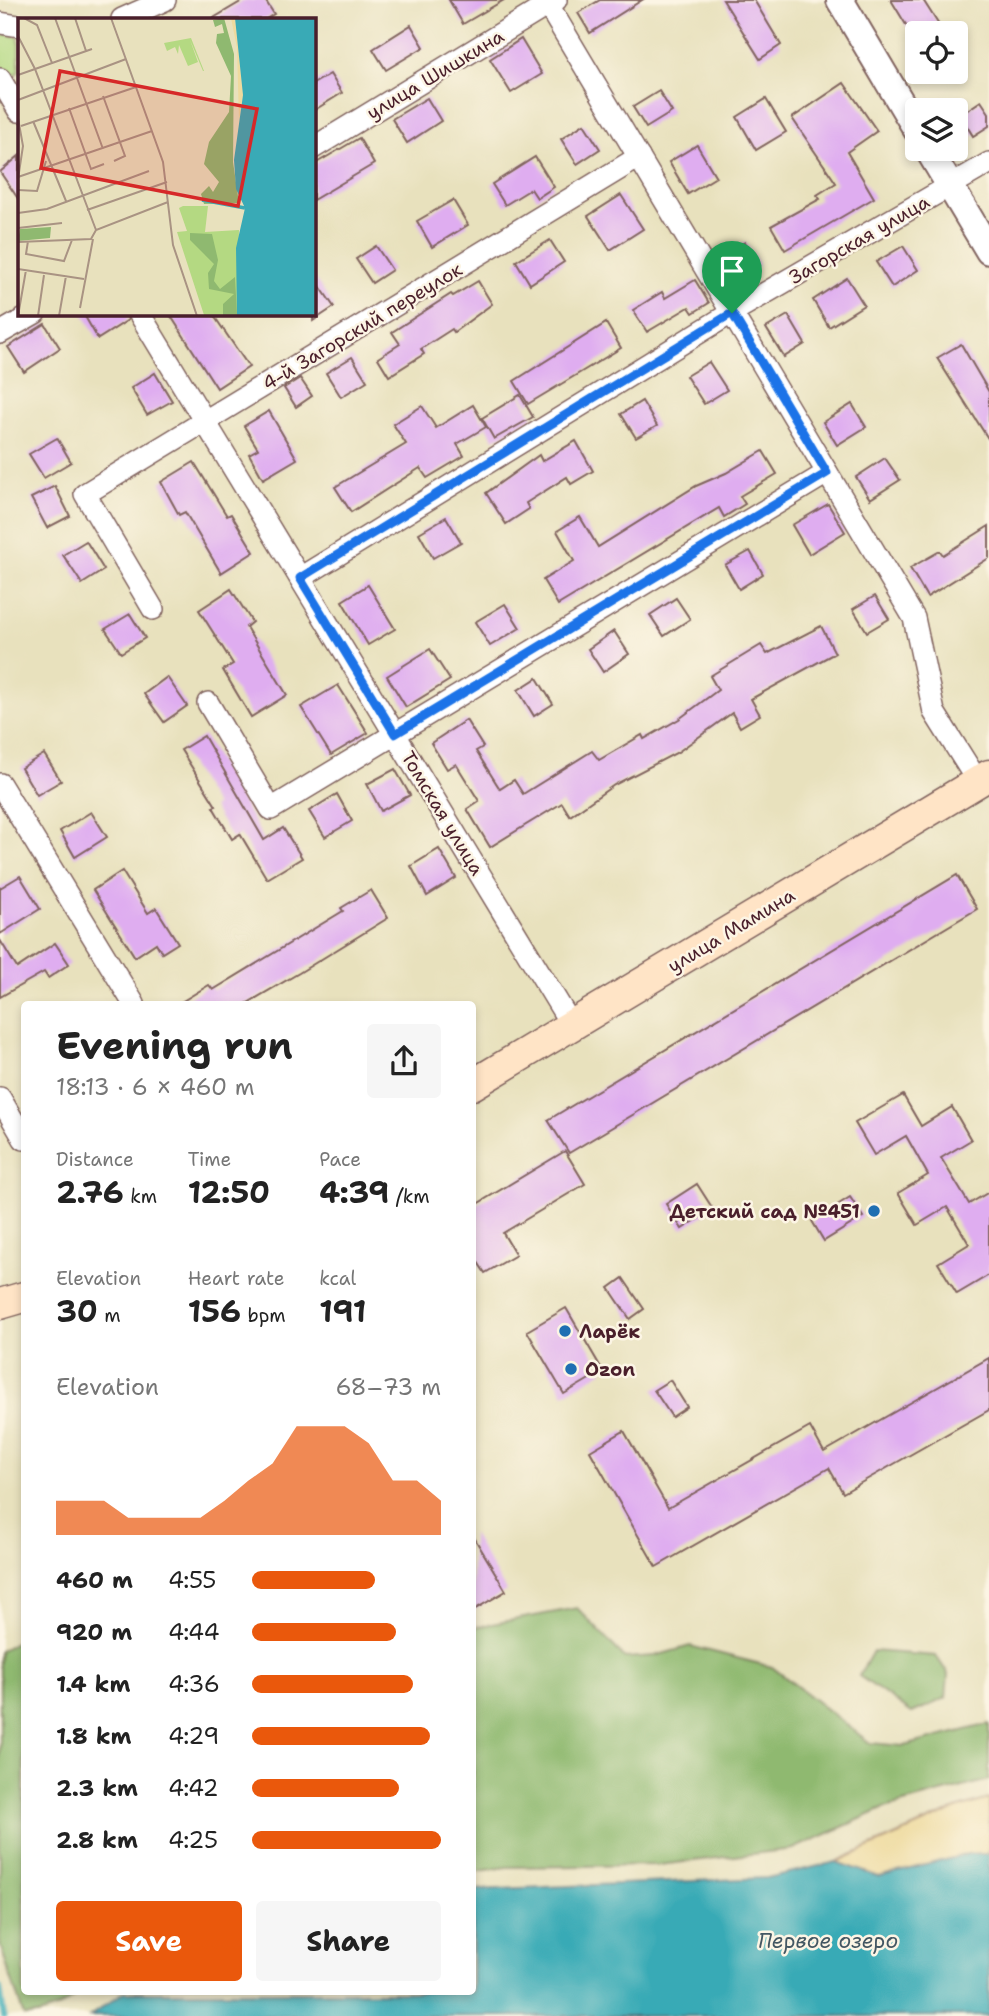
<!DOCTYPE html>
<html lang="en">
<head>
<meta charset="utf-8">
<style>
  :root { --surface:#fff; --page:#f6f6f6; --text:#222; --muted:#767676; --accent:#ea580c }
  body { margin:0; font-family:"Shantell Sans",sans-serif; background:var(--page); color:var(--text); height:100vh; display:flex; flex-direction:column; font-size:26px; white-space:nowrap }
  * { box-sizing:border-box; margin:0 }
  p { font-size:23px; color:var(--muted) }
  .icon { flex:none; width:38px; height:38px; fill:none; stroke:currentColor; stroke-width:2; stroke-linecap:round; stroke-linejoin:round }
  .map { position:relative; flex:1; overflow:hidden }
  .panel { position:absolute; left:21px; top:1001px; width:455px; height:994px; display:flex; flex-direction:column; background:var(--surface); border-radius:7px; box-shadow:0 4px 10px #0003 }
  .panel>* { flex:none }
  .tools { position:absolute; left:905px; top:21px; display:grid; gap:14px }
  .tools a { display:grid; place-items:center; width:63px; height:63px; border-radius:7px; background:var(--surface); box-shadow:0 4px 10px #0003; font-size:35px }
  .pin { position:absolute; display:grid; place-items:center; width:60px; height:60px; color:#fff; margin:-72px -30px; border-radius:50% 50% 50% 0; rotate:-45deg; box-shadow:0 0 7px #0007 }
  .pin .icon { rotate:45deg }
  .round { display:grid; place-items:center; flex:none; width:74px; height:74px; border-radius:7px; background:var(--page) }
  .overview { display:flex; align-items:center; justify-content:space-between; height:119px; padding:0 35px }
  h1 { font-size:38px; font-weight:700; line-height:52px }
  .metrics { display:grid; grid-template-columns:repeat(3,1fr); gap:10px; height:119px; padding:7px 35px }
  .metrics div { display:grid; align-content:center }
  .metrics b { font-size:30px; font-weight:700 }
  .metrics small { font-size:19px; font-weight:400 }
  .metrics p { font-size:19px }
  .chart { height:196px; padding:14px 35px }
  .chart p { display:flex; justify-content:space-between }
  .chart svg { width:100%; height:126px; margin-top:7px; fill:var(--accent); opacity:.7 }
  .button { display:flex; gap:14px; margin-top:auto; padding:14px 35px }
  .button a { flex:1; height:80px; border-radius:7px; background:var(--accent); color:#fff; font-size:28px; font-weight:700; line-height:80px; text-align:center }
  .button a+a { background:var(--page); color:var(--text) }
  ul { padding:0 35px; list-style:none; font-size:23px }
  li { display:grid; grid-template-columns:112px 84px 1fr; align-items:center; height:52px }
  li i { height:18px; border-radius:9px; background:var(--accent) }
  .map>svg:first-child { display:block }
</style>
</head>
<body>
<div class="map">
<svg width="989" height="2016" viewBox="0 0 989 2016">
  <rect width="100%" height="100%" fill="#fcf5e5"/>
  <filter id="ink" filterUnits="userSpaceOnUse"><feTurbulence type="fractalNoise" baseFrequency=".0143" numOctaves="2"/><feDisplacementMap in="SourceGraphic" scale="14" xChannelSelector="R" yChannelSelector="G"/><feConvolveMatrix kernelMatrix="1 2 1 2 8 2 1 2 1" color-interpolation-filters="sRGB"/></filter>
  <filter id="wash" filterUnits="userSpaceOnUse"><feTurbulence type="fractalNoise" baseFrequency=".00686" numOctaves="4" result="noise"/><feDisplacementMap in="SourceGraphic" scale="28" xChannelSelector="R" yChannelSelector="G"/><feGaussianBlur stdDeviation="1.57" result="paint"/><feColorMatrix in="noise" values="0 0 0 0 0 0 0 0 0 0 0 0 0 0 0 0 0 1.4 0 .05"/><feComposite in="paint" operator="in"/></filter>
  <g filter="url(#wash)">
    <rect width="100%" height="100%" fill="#e8e1bd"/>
    <!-- green -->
    <polygon fill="#b4d982" stroke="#7f7c56" stroke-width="2" points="0,33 19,37 19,71 9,80 0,66"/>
    <!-- forest -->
    <g fill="#8fb970" stroke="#6c6c4e" stroke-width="2">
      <polygon points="577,1608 625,1658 655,1656 690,1646 772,1667 870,1743 904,1746 989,1724 989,1780 885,1808 793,1849 659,1865 507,1867 473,1872 473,1625 476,1627"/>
      <path d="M24,1637V1992H79C64,2007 46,2016 24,2016L0,1945V1651Z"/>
      <polygon points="873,1651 936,1656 948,1674 946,1698 912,1713 859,1676"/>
    </g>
    <!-- sand -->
    <polygon fill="#eeda9e" stroke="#9c7c64" stroke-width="2" points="989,1799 989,1854 968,1854 879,1877 836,1862 956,1809"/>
    <!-- water -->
    <polygon fill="#39aab6" stroke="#426470" stroke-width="2" points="968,1854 989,1854 989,2016 90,2016 124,1992 472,1992 473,1890 767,1878 836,1862 879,1877"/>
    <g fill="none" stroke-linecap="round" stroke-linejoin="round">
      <!-- stream -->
      <polyline stroke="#39aab6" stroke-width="6" points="0,1988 4,2016"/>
    </g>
    <g id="blocks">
      <!-- building -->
      <g fill="#dfadf0">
        <polygon points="244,0 265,0 274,14 266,19 212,19"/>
        <polygon points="449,0 504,0 463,24"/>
        <polygon points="600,0 642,0 590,33 578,13"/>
        <polygon points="723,0 754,0 781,45 760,59"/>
        <polygon points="891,0 923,0 944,33 911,33"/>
        <polygon points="411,25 424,47 386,70 373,49"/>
        <polygon points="521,39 542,74 511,93 490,59"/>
        <polygon points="330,74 342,93 313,111 313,84"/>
        <polygon points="844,83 877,131 847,152 874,198 785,250 771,226 820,199 817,195 836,183 792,118"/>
        <polygon points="659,91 672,112 646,128 633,107"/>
        <polygon points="427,98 441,121 407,143 392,119"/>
        <polygon points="766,99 786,132 756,150 737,117"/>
        <polygon points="981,101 989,113 989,126 973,136 960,115"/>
        <polygon points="584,124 600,149 577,164 561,139"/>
        <polygon points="359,138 374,164 313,200 313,165"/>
        <polygon points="697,145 716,177 688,194 669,162"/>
        <polygon points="19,156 19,200 0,172"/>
        <polygon points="535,157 554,187 537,198 531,189 505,205 492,184"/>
        <polygon points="621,195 643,229 610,250 588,216"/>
        <polygon points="453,200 468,225 432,247 417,221"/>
        <polygon points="550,240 564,262 530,284 516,261"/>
        <polygon points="745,242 759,265 736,278 722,255"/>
        <polygon points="376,246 392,270 372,283 356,259"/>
        <polygon points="903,246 918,270 892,287 876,262"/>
        <polygon points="313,276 334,307 313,321"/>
        <polygon points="847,278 864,305 829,327 813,300"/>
        <polygon points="695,280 709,303 693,313 689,307 647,332 633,310 662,292 665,298"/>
        <polygon points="478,281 492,304 454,332 452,329 421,349 424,354 389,376 378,358 400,344 392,332 451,294 453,296"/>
        <polygon points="83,313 126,313 128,320 98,339"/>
        <polygon points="169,313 212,313 249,367 217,388"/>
        <polygon points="788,315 805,344 784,357 766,328"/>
        <polygon points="606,323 621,348 528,404 514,381"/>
        <polygon points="45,324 60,348 24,372 8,347"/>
        <polygon points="961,344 989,392 989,440 937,358"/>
        <polygon points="352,357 367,381 341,397 326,373"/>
        <polygon points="709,362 727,390 704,404 686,376"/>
        <polygon points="155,373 172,401 147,415 131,388"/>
        <polygon points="300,378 312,396 296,407 284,388"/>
        <polygon points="520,395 533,417 494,439 482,418"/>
        <polygon points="642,401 657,426 636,438 621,414"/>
        <polygon points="852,404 866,427 837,445 823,422"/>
        <polygon points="473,405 486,427 457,444 464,456 427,478 420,468 351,512 335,487 406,444 393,424 422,406 436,428"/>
        <polygon points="269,411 297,459 263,479 249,454 258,449 244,426"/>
        <polygon points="57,438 71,462 44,478 29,454"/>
        <polygon points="576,441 593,471 571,484 567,477 526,503 529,509 506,524 486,493 539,455 542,461"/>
        <polygon points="763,451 777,474 740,496 745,504 724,517 719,508 558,605 543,580 574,561 557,531 580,517 598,547 696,486 726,473"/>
        <polygon points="885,458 900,480 870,499 856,477"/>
        <polygon points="194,462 227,516 231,514 254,552 221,573 185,512 179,515 161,482"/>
        <polygon points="55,486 70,516 47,528 31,498"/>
        <polygon points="828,504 845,532 809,554 792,525"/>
        <polygon points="446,517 461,542 433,558 419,533"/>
        <polygon points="989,526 989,558 927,597 910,568 940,551 943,555"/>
        <polygon points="86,541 104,570 82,584 63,555"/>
        <polygon points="750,551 763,574 739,589 725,565"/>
        <polygon points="368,585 395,629 368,645 342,601"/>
        <polygon points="231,589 252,622 246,627 287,695 251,717 223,670 233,664 199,610"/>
        <polygon points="875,596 889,619 867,632 853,609"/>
        <polygon points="676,598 690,619 664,636 650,615"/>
        <polygon points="505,604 520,628 490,646 475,622"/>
        <polygon points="130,614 145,638 121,653 105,629"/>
        <polygon points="821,626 835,653 751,699 760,715 740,727 732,713 678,752 614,785 570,816 562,803 490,847 467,809 479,801 456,764 447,769 431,743 466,720 483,747 476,751 500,789 514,780 523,794 592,751 599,760 642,735 644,739 679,719 718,690 710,676 761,645 767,654"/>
        <polygon points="614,631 629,654 603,672 588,649"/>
        <polygon points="430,649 450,680 406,707 387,676"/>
        <polygon points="167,677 187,706 164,722 144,694"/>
        <polygon points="537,678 553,704 534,716 518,690"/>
        <polygon points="338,685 368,733 331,755 301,707"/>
        <polygon points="204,736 264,840 283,828 302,858 267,879 240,834 232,839 213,807 216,806 181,750"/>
        <polygon points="44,754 61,781 37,795 21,768"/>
        <polygon points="395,769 410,795 381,811 367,784"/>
        <polygon points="337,794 352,821 325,837 309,811"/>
        <polygon points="91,812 107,837 75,857 60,831"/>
        <polygon points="439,849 456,878 427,896 411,866"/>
        <polygon points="122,871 148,913 156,908 178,943 162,953 156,943 135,957 93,890"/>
        <polygon points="957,875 977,909 569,1153 548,1120"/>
        <polygon points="20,876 40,909 0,934 0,888"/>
        <polygon points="371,890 388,918 299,973 246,1004 178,1004 209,985 213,990 343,911 341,908"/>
        <polygon points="0,940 17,968 55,943 69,964 48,978 44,972 0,997"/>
        <polygon points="903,1095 921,1126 952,1107 971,1140 941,1158 969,1204 989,1192 989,1275 957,1294 938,1263 969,1244 947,1207 917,1225 898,1193 928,1175 906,1136 874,1155 855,1123"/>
        <polygon points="565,1151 585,1184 503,1233 516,1255 485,1273 472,1253 472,1207"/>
        <polygon points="697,1184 713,1209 682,1229 666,1204"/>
        <polygon points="850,1197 863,1217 824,1241 812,1221"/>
        <polygon points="623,1278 644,1309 630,1319 609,1288"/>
        <polygon points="566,1308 603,1371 564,1394 527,1331"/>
        <polygon points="989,1358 989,1410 843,1493 829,1468 656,1567 590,1451 624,1431 668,1508 810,1427 824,1452"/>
        <polygon points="670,1380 687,1407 672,1417 654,1390"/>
        <polygon points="472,1534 506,1591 472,1611"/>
      </g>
    </g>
  </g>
  <g filter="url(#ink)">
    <use href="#blocks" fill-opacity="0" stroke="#81635e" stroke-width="2"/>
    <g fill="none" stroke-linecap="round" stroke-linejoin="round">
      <defs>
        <g id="minor">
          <polyline points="545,0 914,618 934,712 978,782"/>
          <polyline points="122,19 165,0"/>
          <polyline points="0,23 19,26"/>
          <polyline points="0,79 19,111"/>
          <polyline points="313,148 556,0"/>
          <polyline points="139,313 572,1026"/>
          <polyline points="0,333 35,313"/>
          <polyline points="300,578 731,313 989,163"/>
          <polyline points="153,609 85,494 639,157"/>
          <polyline points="208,703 271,809 827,473"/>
          <polyline points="0,784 134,1004"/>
          <polyline points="0,1098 24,1139"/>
        </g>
        <g id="tertiary">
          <polyline points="840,0 917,130"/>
          <polyline points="928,149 989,251"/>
        </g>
        <g id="secondary">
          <polyline points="472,1085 989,775"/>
          <polyline points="0,1304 24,1297"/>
        </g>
      </defs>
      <!-- minor casing -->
      <use href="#minor" stroke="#81635e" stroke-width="24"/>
      <!-- tertiary casing -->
      <use href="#tertiary" stroke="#81635e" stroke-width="30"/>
      <!-- secondary casing -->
      <use href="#secondary" stroke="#81635e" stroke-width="33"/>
      <!-- minor -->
      <use href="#minor" stroke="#fff" stroke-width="21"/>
      <!-- tertiary -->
      <use href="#tertiary" stroke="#fff" stroke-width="26"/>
      <!-- secondary -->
      <use href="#secondary" stroke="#ffe4c6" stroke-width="30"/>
    </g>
  </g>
  <g fill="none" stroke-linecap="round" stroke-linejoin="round" filter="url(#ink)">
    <defs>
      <polygon id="route" points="732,313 827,473 395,734 300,578"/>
    </defs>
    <!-- route casing -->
    <use href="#route" stroke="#fff" stroke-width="14"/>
    <!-- route -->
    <use href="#route" stroke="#1a73e8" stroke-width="9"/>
  </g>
  <!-- markers -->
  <g fill="#1f6fb2" stroke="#fcf5e5" stroke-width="2.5">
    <circle cx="874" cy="1211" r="7"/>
    <circle cx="565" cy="1331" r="7"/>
    <circle cx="571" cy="1369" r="7"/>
  </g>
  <g text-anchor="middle" stroke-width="5" stroke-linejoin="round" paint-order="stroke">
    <!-- street labels -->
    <g font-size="19" fill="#4a1f2b" stroke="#fcf5e5">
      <text transform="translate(435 74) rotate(-31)" y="7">улица Шишкина</text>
      <text transform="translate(859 239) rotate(-30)" y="7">Загорская улица</text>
      <text transform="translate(362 326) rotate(-31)" y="7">4-й Загорский переулок</text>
      <text transform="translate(443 813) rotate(59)" y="7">Томская улица</text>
      <text transform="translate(731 930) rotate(-31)" y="7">улица Мамина</text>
    </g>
    <!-- poi labels -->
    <g font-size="19" font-weight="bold" fill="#4a1f2b" stroke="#fcf5e5" text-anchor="start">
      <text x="860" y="1218" text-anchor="end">Детский сад №451</text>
      <text x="579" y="1338">Ларёк</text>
      <text x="585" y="1376">Ozon</text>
    </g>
    <!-- water labels -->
    <g font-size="21" font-style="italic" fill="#435763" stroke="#fcf5e5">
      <text x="828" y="1948">Первое озеро</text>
    </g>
  </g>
  <!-- overview -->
  <g transform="translate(18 18)">
    <rect width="298" height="298" fill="#e8e1bd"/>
    <path d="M173,20L186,53H185L172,22L180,44L170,48L161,27L160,36L157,29L149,33L146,25ZM165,188H190L187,214L221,212L219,297H186L159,214L169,213L161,190Z" fill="#b4d982"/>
    <path d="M206,0L216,36L215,144L221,185L186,186L183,176L191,168L195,174L201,164L186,146L191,124L211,94L213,58L198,25L199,16L206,15L204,6L197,9L195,2ZM33,209L32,220L0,223L2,211ZM172,215L194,216L200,242L196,263L202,271L217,259L219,297H205V286L216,276L191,271L190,255L196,246L172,222Z" fill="#8fb970"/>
    <path d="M213,0H217L225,77L221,103L219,30Z" fill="#eeda9e"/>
    <path d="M217,0H297V297H219L218,230L227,190L218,171L216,142L225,77Z" fill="#39aab6"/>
    <path fill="none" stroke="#39aab6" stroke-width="3.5" d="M184,182L227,190"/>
    <path fill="none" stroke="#a99383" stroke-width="2" d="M6,0L19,7L34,45M37,0L85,131M57,0L68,33M93,0L145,144L155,227L179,298M0,18L17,51L78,212M0,57L74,31M85,78L107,138L96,143M0,82L108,41M51,90L73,151L86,146M0,100L5,128L0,161M15,103L48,183M3,108L118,69M0,159L134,113M0,172L19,173L28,143M69,192L149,164M0,195L29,191L131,153M0,210L44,205M10,223L8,236L46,243L54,222M0,224L73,221L78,212L150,184M0,251L66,261M62,290L75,221M0,298L8,252M20,298L26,257M41,298L48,258"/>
    <path fill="#d62828" fill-opacity="0.15" stroke="#d62828" stroke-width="3.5" d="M42,53L239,91L220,188L23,150Z"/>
    <rect width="298" height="298" fill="none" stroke="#4a1f2b" stroke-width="3.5"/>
  </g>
</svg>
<div class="tools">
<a><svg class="icon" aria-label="locate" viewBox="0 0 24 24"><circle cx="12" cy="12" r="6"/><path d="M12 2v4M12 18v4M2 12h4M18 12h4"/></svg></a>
<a><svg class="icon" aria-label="layers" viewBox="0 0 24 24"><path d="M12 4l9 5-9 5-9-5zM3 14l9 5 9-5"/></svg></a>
</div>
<div class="pin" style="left:732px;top:313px;background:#1e9e55"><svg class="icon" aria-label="arrive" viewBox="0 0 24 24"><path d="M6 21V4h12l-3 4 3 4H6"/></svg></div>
<section class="panel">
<div class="overview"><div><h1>Evening run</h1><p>18:13 · 6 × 460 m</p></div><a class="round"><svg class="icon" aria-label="share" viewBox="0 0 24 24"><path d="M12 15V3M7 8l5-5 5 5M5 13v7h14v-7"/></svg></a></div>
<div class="metrics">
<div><p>Distance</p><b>2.76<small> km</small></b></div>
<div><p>Time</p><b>12:50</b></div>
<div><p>Pace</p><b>4:39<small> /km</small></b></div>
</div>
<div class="metrics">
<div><p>Elevation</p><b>30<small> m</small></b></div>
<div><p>Heart rate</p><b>156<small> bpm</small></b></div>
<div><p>kcal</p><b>191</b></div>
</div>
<div class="chart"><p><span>Elevation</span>68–73 m</p>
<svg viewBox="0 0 160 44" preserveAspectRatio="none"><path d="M0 44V32L10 32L20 32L30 38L40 38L50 38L60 38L70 32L80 25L90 19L100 6L110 6L120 6L130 12L140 25L150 25L160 32V44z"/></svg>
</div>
<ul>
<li><b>460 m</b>4:55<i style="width:65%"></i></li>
<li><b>920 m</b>4:44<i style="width:76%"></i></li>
<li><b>1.4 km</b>4:36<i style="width:85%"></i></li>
<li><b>1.8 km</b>4:29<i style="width:94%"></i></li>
<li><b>2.3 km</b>4:42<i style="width:78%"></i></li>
<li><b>2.8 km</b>4:25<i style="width:100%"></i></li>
</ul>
<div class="button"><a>Save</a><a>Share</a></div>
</section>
</div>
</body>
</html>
